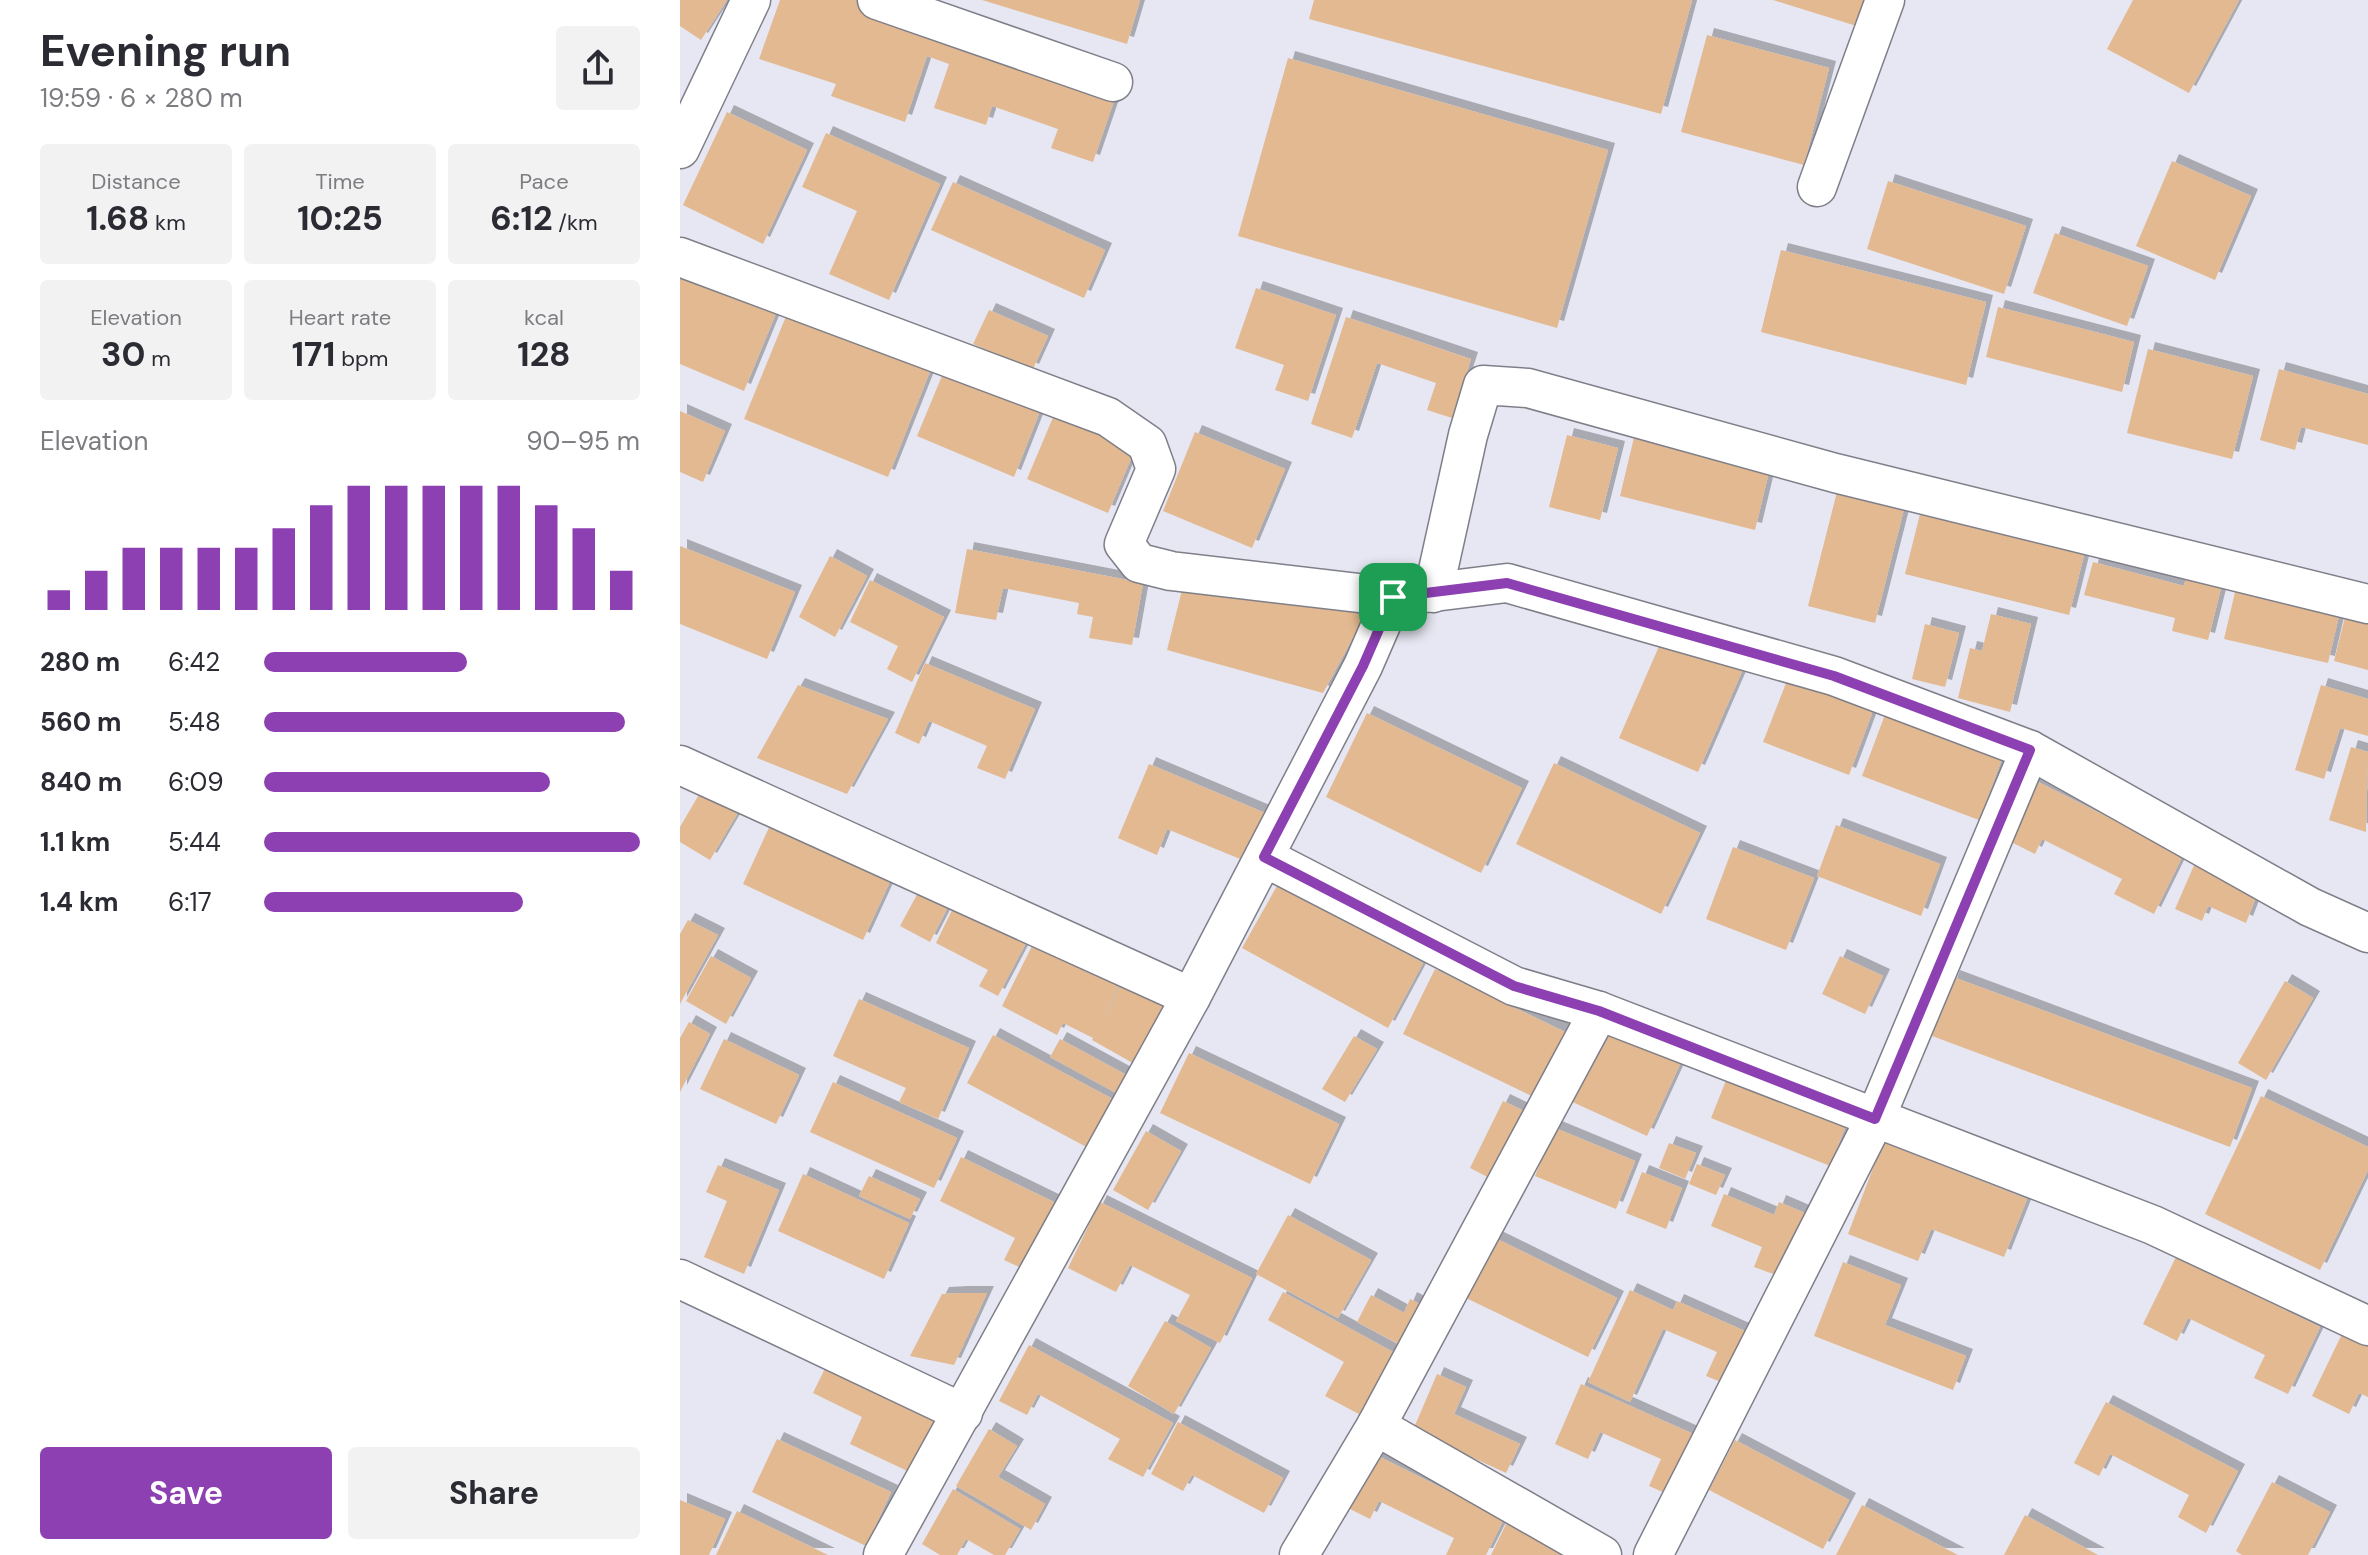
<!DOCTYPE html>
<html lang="en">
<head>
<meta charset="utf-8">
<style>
  :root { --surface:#fff; --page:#f2f2f3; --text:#2b2b33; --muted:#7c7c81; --accent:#8d40b1 }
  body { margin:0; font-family:"DM Sans",sans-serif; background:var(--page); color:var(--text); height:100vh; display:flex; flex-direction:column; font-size:30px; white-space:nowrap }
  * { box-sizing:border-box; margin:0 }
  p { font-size:26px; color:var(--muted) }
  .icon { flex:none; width:44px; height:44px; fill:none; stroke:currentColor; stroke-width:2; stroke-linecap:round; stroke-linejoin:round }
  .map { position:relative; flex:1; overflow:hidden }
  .sheet { display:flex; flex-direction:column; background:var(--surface); width:680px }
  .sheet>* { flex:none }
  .pin { position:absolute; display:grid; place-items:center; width:68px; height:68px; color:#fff; margin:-34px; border-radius:16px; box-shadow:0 4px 12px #0006 }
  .round { display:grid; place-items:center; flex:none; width:84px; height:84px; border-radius:8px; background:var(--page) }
  .headline { display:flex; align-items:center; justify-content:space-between; height:136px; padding:0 40px }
  h1 { font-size:44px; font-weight:700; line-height:60px }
  .metrics { display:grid; grid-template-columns:repeat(3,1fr); gap:12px; height:136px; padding:8px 40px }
  .metrics div { display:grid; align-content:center; border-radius:8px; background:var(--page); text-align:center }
  .metrics b { font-size:34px; font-weight:700 }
  .metrics small { font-size:22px; font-weight:400 }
  .metrics p { font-size:22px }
  .chart { height:224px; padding:16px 40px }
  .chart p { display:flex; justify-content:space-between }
  .chart svg { width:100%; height:144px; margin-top:8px; stroke:var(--accent); stroke-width:6 }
  .cta { display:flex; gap:16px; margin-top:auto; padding:16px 40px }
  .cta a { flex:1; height:92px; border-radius:8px; background:var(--accent); color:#fff; font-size:32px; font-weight:700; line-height:92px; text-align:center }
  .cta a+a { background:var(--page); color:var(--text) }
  ul { padding:0 40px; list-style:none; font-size:26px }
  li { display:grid; grid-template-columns:128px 96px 1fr; align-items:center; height:60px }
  li i { height:20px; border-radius:10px; background:var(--accent) }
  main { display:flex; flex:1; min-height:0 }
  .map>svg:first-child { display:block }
</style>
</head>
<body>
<main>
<section class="sheet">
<div class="headline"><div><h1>Evening run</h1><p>19:59 · 6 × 280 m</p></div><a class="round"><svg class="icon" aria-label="share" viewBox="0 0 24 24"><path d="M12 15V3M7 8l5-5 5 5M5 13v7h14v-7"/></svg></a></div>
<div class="metrics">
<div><p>Distance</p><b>1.68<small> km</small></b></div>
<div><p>Time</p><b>10:25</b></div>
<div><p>Pace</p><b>6:12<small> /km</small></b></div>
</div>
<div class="metrics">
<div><p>Elevation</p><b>30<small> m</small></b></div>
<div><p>Heart rate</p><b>171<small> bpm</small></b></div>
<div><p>kcal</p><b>128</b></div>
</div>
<div class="chart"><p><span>Elevation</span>90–95 m</p>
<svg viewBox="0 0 160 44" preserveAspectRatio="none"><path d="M5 44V38M15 44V32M25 44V25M35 44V25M45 44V25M55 44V25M65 44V19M75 44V12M85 44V6M95 44V6M105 44V6M115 44V6M125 44V6M135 44V12M145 44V19M155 44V32"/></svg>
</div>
<ul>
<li><b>280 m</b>6:42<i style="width:54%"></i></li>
<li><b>560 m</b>5:48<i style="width:96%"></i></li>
<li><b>840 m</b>6:09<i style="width:76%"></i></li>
<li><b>1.1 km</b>5:44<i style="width:100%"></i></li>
<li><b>1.4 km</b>6:17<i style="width:69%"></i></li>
</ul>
<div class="cta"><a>Save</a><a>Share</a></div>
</section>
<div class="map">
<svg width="1688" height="1555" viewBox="0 0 1688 1555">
  <defs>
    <filter id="shadow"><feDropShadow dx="7" dy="-7" stdDeviation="0" flood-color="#0004"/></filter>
  </defs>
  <rect width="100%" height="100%" fill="#e6e7f2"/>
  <!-- building -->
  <g fill="#e3b991" filter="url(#shadow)">
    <polygon points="0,0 47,0 21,40 0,26"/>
    <polygon points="100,0 179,0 438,89 413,162 371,148 378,129 312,106 306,125 254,108 269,64 247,56 225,122 151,96 156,84 79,59"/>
    <polygon points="302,0 460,0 447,44"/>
    <polygon points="634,0 1012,0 981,114 629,19"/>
    <polygon points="1093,0 1192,0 1183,28"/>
    <polygon points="1453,0 1559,0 1509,93 1427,49"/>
    <polygon points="1027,35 1149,68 1124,165 1001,132"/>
    <polygon points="608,58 928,150 877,328 558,236"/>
    <polygon points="47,112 127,150 83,244 3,205"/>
    <polygon points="146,133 260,184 209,300 149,274 177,211 122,187"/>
    <polygon points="1492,161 1571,196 1535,280 1456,246"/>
    <polygon points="1208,181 1346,226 1324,294 1187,249"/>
    <polygon points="273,182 425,250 404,298 251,230"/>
    <polygon points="1375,233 1468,266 1447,326 1353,293"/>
    <polygon points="1101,250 1306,302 1286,385 1081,332"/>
    <polygon points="0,273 96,313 64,391 0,364"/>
    <polygon points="576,288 656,315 628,401 595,390 604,365 555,348"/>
    <polygon points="1318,307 1454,342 1442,392 1306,357"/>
    <polygon points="109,309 252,366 208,477 64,419"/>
    <polygon points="309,310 368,336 352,371 293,344"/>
    <polygon points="666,317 791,359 772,418 747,410 756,383 697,363 672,438 631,424"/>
    <polygon points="1468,349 1573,376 1552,459 1447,433"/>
    <polygon points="1599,369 1688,394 1688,445 1621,427 1615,450 1580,440"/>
    <polygon points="264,371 360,411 334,477 237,436"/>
    <polygon points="0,411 45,431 23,482 0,472"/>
    <polygon points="374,415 455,449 428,513 347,479"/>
    <polygon points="957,425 1092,459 1075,530 940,496"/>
    <polygon points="515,432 605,469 572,548 483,511"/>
    <polygon points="887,435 938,448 920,520 869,507"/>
    <polygon points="1159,484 1226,501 1195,623 1128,606"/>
    <polygon points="1242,506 1406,547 1389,615 1225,574"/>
    <polygon points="0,546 115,592 87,659 0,624"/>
    <polygon points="287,549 463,583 452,645 409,638 413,617 397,614 399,603 323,588 316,620 275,613"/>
    <polygon points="150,556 187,576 155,637 119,617"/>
    <polygon points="1413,562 1504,586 1508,571 1543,580 1528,640 1492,631 1495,618 1404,595"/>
    <polygon points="190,580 264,617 232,682 207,669 218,646 170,622"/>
    <polygon points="503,586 689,608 643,693 487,650"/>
    <polygon points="1556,588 1660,611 1648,663 1544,639"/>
    <polygon points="1666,613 1688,619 1688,670 1654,661"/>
    <polygon points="1311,614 1351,624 1330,712 1278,698 1290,648 1302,651"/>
    <polygon points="1245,624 1279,633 1265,687 1232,679"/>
    <polygon points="984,635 1063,669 1018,772 939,738"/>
    <polygon points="245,663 355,709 325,779 297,768 307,746 249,721 239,744 215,733"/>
    <polygon points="1110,673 1195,705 1169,775 1083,742"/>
    <polygon points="118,685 208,719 167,794 77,758"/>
    <polygon points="1641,685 1688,699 1688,736 1660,728 1644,779 1615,770"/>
    <polygon points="1206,712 1323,756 1299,820 1182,776"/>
    <polygon points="687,713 842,788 801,873 646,797"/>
    <polygon points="1671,747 1688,752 1686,832 1649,820"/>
    <polygon points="874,763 1020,833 981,914 836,844"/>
    <polygon points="469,764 585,813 565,861 487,829 477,855 438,838"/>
    <polygon points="1352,779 1503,855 1474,914 1434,894 1442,879 1362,839 1355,854 1323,838"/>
    <polygon points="24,786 60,809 30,860 0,842 0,827"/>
    <polygon points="92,821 212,877 183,940 63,884"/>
    <polygon points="1156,825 1260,864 1241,916 1137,876"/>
    <polygon points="1053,847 1134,878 1106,950 1026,919"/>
    <polygon points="1515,863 1579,889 1566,923 1528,906 1522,921 1495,909"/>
    <polygon points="598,884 743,963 708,1028 562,948"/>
    <polygon points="240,889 269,905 250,942 220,926"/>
    <polygon points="275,904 347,941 318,996 299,986 308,970 256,943"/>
    <polygon points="8,920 38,935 0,1004 0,934"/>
    <polygon points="356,938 440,983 420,1025 442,982 489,1007 458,1066 412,1040 413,1038 383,1023 377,1035 322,1006"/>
    <polygon points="31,956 71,978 46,1024 6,1001"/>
    <polygon points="1160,956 1203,976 1185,1014 1142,994"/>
    <polygon points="755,969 889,1034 858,1099 723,1034"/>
    <polygon points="1273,977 1572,1088 1550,1147 1252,1036"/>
    <polygon points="1605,981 1633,998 1586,1080 1558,1063"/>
    <polygon points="179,999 289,1048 258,1119 219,1102 226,1088 153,1056"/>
    <polygon points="9,1022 30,1034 0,1092 0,1038"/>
    <polygon points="922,1026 1001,1062 967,1136 888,1100"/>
    <polygon points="313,1035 438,1102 412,1150 287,1083"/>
    <polygon points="674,1036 697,1049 665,1102 642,1089"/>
    <polygon points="44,1039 119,1075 96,1124 20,1089"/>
    <polygon points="380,1039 450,1077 440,1095 370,1057"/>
    <polygon points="509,1053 659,1124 630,1184 480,1113"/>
    <polygon points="1047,1078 1166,1125 1150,1166 1031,1118"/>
    <polygon points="153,1082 277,1138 254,1188 130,1132"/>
    <polygon points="1581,1096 1688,1147 1688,1170 1640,1270 1525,1214"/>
    <polygon points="823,1101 852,1115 819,1183 790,1168"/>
    <polygon points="875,1128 955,1161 936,1209 855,1176"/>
    <polygon points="466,1131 501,1151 468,1210 433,1190"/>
    <polygon points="1203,1142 1347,1199 1324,1257 1251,1229 1238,1261 1168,1234"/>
    <polygon points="989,1143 1016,1153 1005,1179 979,1168"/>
    <polygon points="281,1157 384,1207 352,1273 324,1260 335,1238 260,1201"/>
    <polygon points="1017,1164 1045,1175 1036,1195 1009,1184"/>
    <polygon points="38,1165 99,1190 64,1274 24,1257 47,1201 26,1192"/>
    <polygon points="962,1172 1002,1188 986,1229 946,1213"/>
    <polygon points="123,1174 229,1223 204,1279 98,1231"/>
    <polygon points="189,1176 240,1199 230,1219 179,1196"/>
    <polygon points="1044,1194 1094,1215 1099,1202 1132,1216 1107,1279 1074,1267 1082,1247 1031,1226"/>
    <polygon points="420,1202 572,1278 540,1343 496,1321 510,1295 450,1265 436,1292 388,1268"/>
    <polygon points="608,1215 691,1260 658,1318 576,1274"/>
    <polygon points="811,1236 937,1298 908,1357 782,1296"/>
    <polygon points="1496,1257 1640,1327 1608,1394 1574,1378 1585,1355 1508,1318 1497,1341 1463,1324"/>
    <polygon points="1163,1262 1221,1285 1205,1325 1286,1356 1273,1390 1134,1336"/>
    <polygon points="950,1290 993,1310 997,1301 1076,1336 1053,1387 1026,1376 1037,1352 983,1329 950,1402 908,1382"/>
    <polygon points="603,1292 724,1358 690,1420 645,1396 664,1362 588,1320"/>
    <polygon points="281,1293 307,1293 274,1365 230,1356 262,1294"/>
    <polygon points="691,1295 724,1313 730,1299 751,1310 730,1350 677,1322"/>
    <polygon points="485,1321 531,1348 494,1414 448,1386"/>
    <polygon points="1662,1334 1688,1346 1688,1397 1679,1393 1669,1414 1632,1396"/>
    <polygon points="349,1345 493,1423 463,1477 428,1459 440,1439 358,1394 347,1415 319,1401"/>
    <polygon points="151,1356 266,1411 236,1475 170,1444 182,1417 133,1393"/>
    <polygon points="757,1374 786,1387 774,1414 840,1444 826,1473 733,1430"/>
    <polygon points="901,1384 1020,1437 994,1497 969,1486 981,1459 920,1432 908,1459 875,1444"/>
    <polygon points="1426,1402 1558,1471 1526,1533 1498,1517 1509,1495 1430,1454 1419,1476 1394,1463"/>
    <polygon points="498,1422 603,1478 584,1513 512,1475 503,1491 471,1474"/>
    <polygon points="309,1429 337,1446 318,1477 365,1504 351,1530 276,1486"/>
    <polygon points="97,1439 211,1492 186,1546 72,1492"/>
    <polygon points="1055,1440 1169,1500 1143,1549 1029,1490"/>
    <polygon points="694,1454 824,1519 806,1555 766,1555 774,1538 699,1501 690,1519 668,1508"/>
    <polygon points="1592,1482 1650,1512 1628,1555 1562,1555 1556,1551"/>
    <polygon points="273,1489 340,1529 325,1555 314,1555 286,1539 277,1555 260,1555 242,1544"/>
    <polygon points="0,1500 45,1519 29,1555 0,1555"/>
    <polygon points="1182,1505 1278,1555 1156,1555"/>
    <polygon points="57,1511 148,1555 36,1555"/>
    <polygon points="1345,1515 1418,1555 1324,1555"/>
    <polygon points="829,1518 902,1555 811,1555"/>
  </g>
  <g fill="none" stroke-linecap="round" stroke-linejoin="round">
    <defs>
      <g id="street">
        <polyline points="197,0 433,82"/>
        <polyline points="0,149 71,0"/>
        <polyline points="1137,187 1205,0"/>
        <polyline points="0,257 428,417 467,444 476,469 444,544 459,563 491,571 713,597 827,583 1154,676 1350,750 1630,907 1688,933"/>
        <polyline points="753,593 788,435 803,385 848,388 1155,473 1688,604"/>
        <polyline points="0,765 511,997"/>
        <polyline points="584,857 834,986 919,1011 1473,1225 1688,1326"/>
        <polyline points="0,1279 283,1413"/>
        <polyline points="696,1426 922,1555"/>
        <polyline points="203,1555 511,997 683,666 713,597"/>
        <polyline points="619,1555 696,1426 919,1011"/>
        <polyline points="973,1555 1195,1119 1350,750"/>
      </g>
    </defs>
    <!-- street casing -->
    <use href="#street" stroke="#7e7f89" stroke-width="41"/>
    <!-- street -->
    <use href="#street" stroke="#fff" stroke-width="38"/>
  </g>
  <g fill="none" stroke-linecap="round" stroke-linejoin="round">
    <defs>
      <polygon id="route" points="827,583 1154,676 1350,750 1195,1119 919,1011 834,986 584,857 683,666 713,597"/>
    </defs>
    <!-- route casing -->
    <use href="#route" stroke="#fff" stroke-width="16"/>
    <!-- route -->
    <use href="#route" stroke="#8d40b1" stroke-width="10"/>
  </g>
</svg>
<div class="pin" style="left:713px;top:597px;background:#1e9e55"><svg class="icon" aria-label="arrive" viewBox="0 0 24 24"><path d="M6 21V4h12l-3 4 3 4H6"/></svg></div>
</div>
</main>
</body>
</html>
